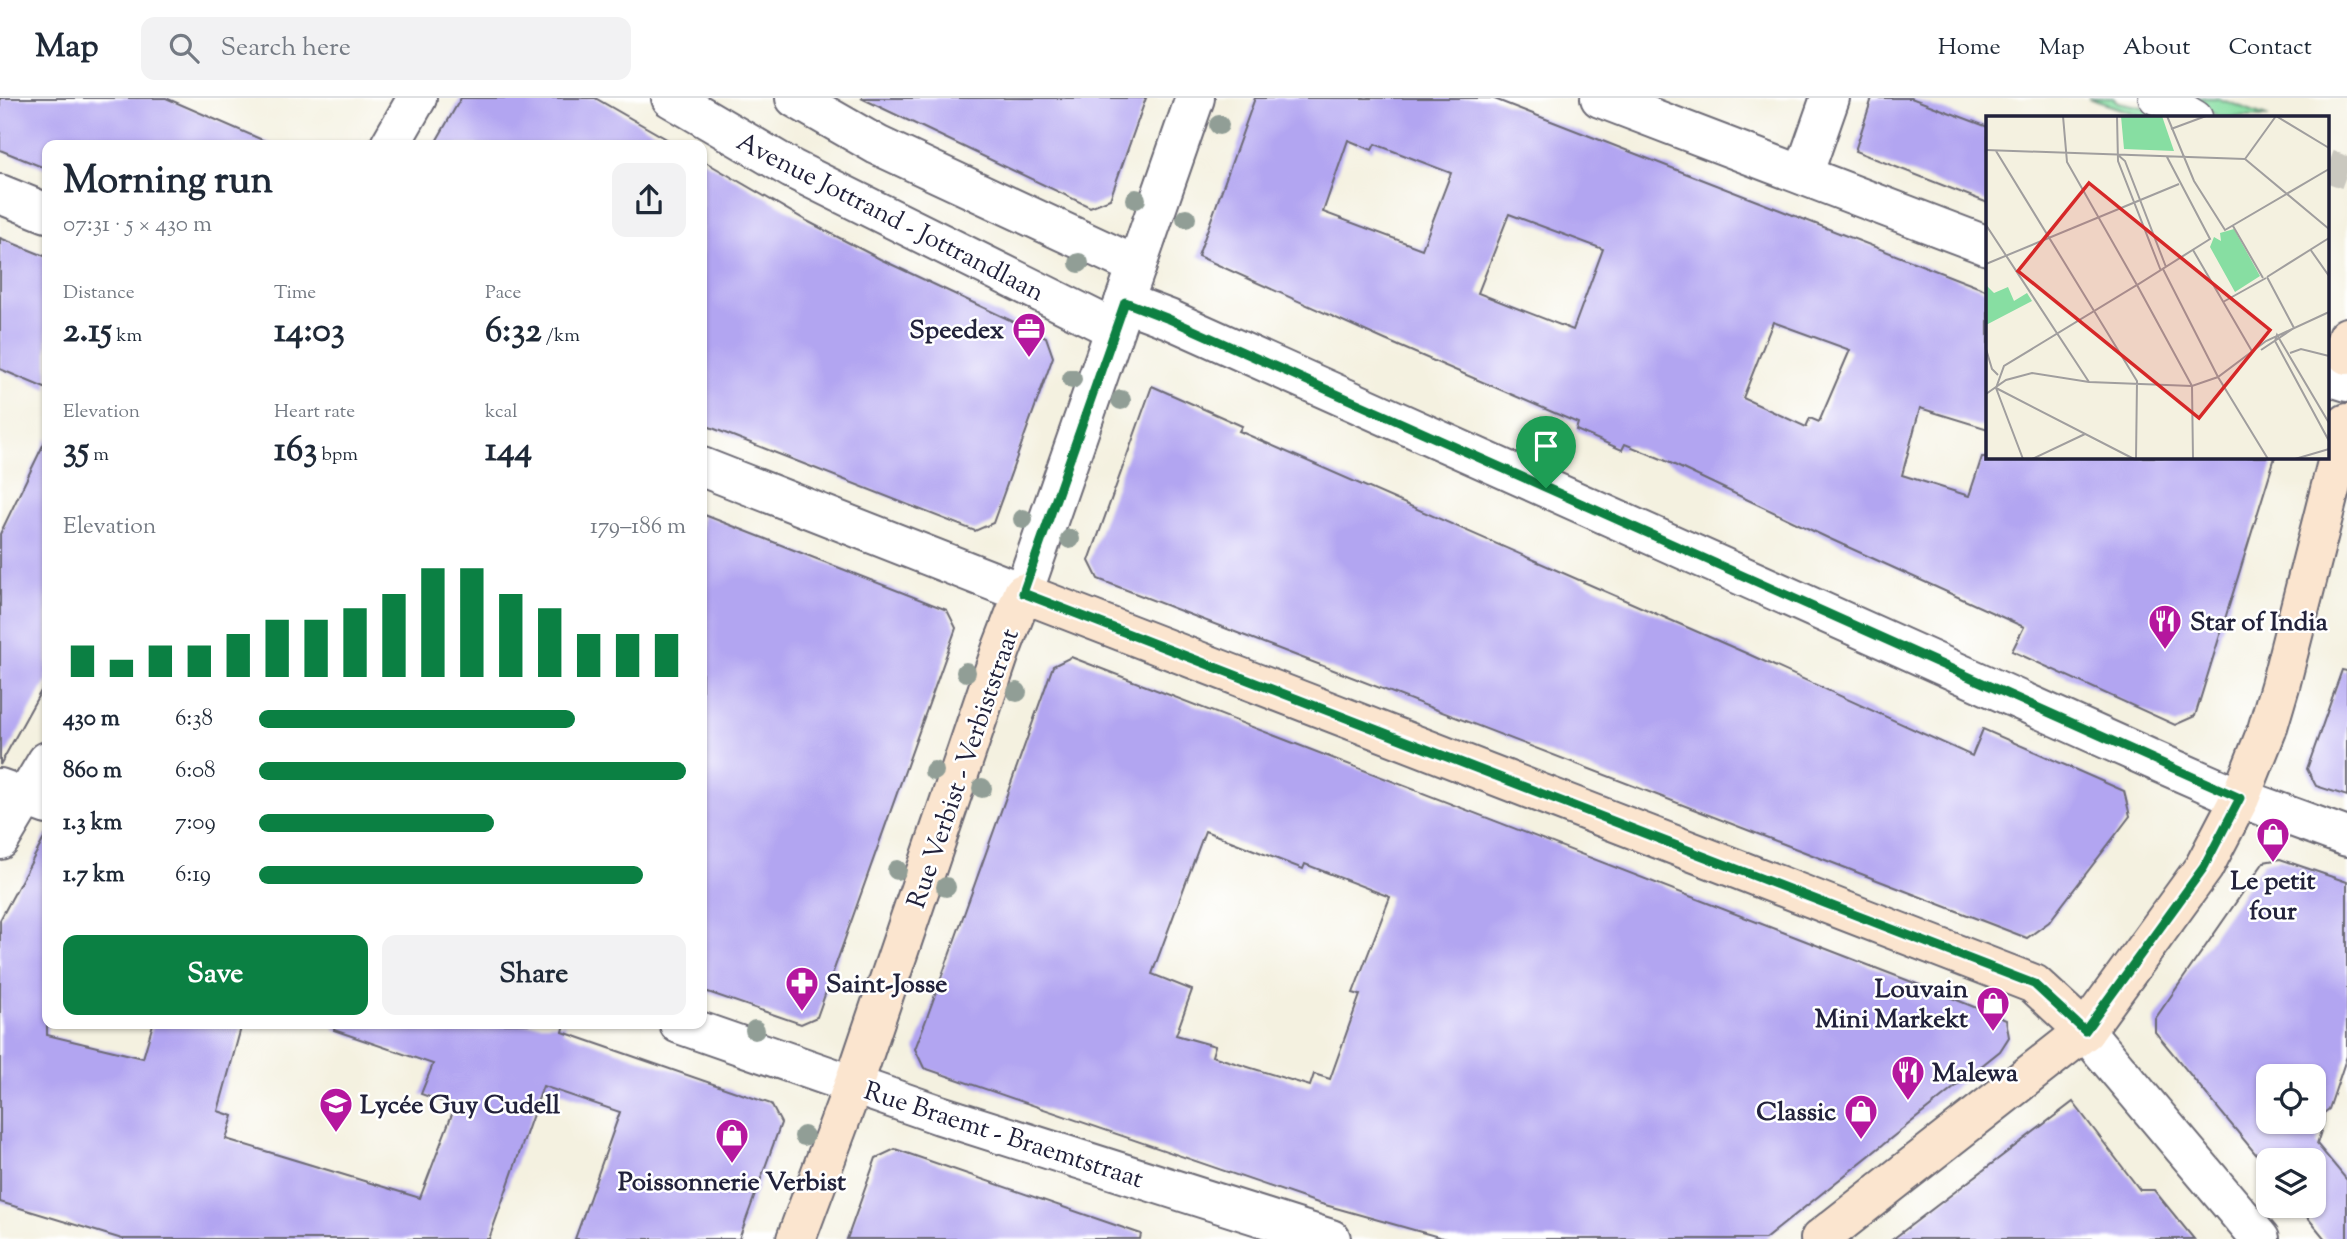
<!DOCTYPE html>
<html lang="en">
<head>
<meta charset="utf-8">
<style>
  :root { --surface:#fff; --page:#f2f2f3; --text:#1f2937; --muted:#747a83; --line:#e0e1e3; --accent:#0b8043 }
  body { margin:0; font-family:"Sorts Mill Goudy",serif; background:var(--page); color:var(--text); height:100vh; display:flex; flex-direction:column; font-size:26px; white-space:nowrap }
  * { box-sizing:border-box; margin:0 }
  p { font-size:23px; color:var(--muted) }
  .icon { flex:none; width:38px; height:38px; fill:none; stroke:currentColor; stroke-width:2; stroke-linecap:round; stroke-linejoin:round }
  .map { position:relative; flex:1; overflow:hidden }
  .panel { position:absolute; left:42px; top:42px; width:665px; height:889px; display:flex; flex-direction:column; background:var(--surface); border-radius:14px; box-shadow:0 2px 5px #0004 }
  .panel>* { flex:none }
  .buttons { position:absolute; left:2256px; top:966px; display:grid; gap:14px }
  .buttons a { display:grid; place-items:center; width:70px; height:70px; border-radius:14px; background:var(--surface); box-shadow:0 2px 5px #0004; font-size:35px }
  .pin { position:absolute; display:grid; place-items:center; width:60px; height:60px; color:#fff; margin:-72px -30px; border-radius:50% 50% 50% 0; rotate:-45deg; box-shadow:0 0 7px #0007 }
  .pin .icon { rotate:45deg }
  .round { display:grid; place-items:center; flex:none; width:74px; height:74px; border-radius:14px; background:var(--page) }
  .head { display:flex; align-items:center; justify-content:space-between; height:119px; padding:0 21px }
  h1 { font-size:38px; font-weight:700; line-height:52px }
  .figures { display:grid; grid-template-columns:repeat(3,1fr); gap:10px; height:119px; padding:7px 21px }
  .figures div { display:grid; align-content:center }
  .figures b { font-size:35px; font-weight:700 }
  .figures small { font-size:19px; font-weight:400 }
  .figures p { font-size:19px }
  .chart { height:196px; padding:14px 21px }
  .chart p { display:flex; justify-content:space-between }
  .chart svg { width:100%; height:126px; margin-top:7px; stroke:var(--accent); stroke-width:6 }
  .primary-button { display:flex; gap:14px; margin-top:auto; padding:14px 21px }
  .primary-button a { flex:1; height:80px; border-radius:14px; background:var(--accent); color:#fff; font-size:28px; font-weight:700; line-height:80px; text-align:center }
  .primary-button a+a { background:var(--page); color:var(--text) }
  ul { padding:0 21px; list-style:none; font-size:23px }
  li { display:grid; grid-template-columns:112px 84px 1fr; align-items:center; height:52px }
  li i { height:18px; border-radius:9px; background:var(--accent) }
  header { display:flex; align-items:center; gap:42px; box-sizing:border-box; height:98px; padding:0 35px; background:var(--surface); border-bottom:2px solid var(--line) }
  header strong { font-size:33px }
  nav { display:flex; gap:38px; margin-inline-start:auto; font-size:24px }
  .search { width:490px; height:63px; background:var(--page); display:flex; align-items:center; gap:18px; box-sizing:border-box; padding:0 24px; border-radius:14px; color:var(--muted); font-size:26px }
  .map>svg:first-child { display:block }
</style>
</head>
<body>
<header>
<strong>Map</strong>
<div class="search"><svg class="icon" aria-label="search" viewBox="0 0 24 24"><circle cx="10" cy="10" r="6"/><path d="M15 15l6 6"/></svg>Search here</div>
<nav><a>Home</a><a>Map</a><a>About</a><a>Contact</a></nav>
</header>
<div class="map">
<svg width="2347" height="1141" viewBox="0 0 2347 1141">
  <rect width="100%" height="100%" fill="#fff"/>
  <filter id="ink" filterUnits="userSpaceOnUse"><feTurbulence type="fractalNoise" baseFrequency=".0143" numOctaves="2"/><feDisplacementMap in="SourceGraphic" scale="14" xChannelSelector="R" yChannelSelector="G"/><feConvolveMatrix kernelMatrix="1 2 1 2 8 2 1 2 1" color-interpolation-filters="sRGB"/></filter>
  <filter id="wash" filterUnits="userSpaceOnUse"><feTurbulence type="fractalNoise" baseFrequency=".00686" numOctaves="4" result="noise"/><feDisplacementMap in="SourceGraphic" scale="28" xChannelSelector="R" yChannelSelector="G"/><feGaussianBlur stdDeviation="1.57" result="paint"/><feColorMatrix in="noise" values="0 0 0 0 0 0 0 0 0 0 0 0 0 0 0 0 0 1.4 0 .05"/><feComposite in="paint" operator="in"/></filter>
  <g filter="url(#wash)">
    <rect width="100%" height="100%" fill="#f4f1e0"/>
    <!-- green -->
    <g fill="#87dea2" stroke="#54806e" stroke-width="2">
      <polygon points="2088,0 2113,0 2118,4 2143,9 2166,19 2145,19"/>
      <polygon points="2188,0 2217,0 2269,19 2219,19"/>
    </g>
    <g id="blocks">
      <!-- building -->
      <g fill="#b2a5f1" fill-rule="evenodd">
        <polygon points="0,0 166,0 274,47 47,47 47,71 0,52"/>
        <polygon points="461,0 595,0 677,47 434,47"/>
        <polygon points="861,0 1146,0 1110,101 1090,109"/>
        <path d="M1255,0H1492L1988,193V331L1920,310L1902,377L1969,398L1982,359H2275L2195,618L2175,627L2012,553L2024,529L1828,440L1664,362L1625,346L1622,352L1576,332L1578,325L1385,242L1198,158ZM1348,42L1372,52L1375,46L1451,75L1422,151L1323,114ZM1509,116L1603,151L1573,232L1478,195ZM1773,224L1850,252L1819,324L1810,320L1806,329L1743,300Z"/>
        <polygon points="1872,0 1911,0 1988,29 1988,105 1855,53"/>
        <polygon points="702,62 807,123 880,161 1046,239 1053,259 993,425 975,433 702,326"/>
        <polygon points="0,140 47,159 47,291 0,271"/>
        <polygon points="1152,288 1242,328 1239,333 1748,556 1972,658 1983,631 2124,693 2130,718 2049,824 2027,840 1098,481 1089,463"/>
        <polygon points="47,339 47,582 0,667 0,436"/>
        <polygon points="702,416 947,512 956,530 817,919 801,926 702,892"/>
        <path d="M1071,559L1930,891L2006,922L2009,939L2000,953L1765,1141H1446L1318,1105L924,970L915,951L926,922L1053,568ZM1205,733L1303,771L1305,766L1390,799L1353,895L1360,897L1330,981L1314,976L1310,988L1212,958L1215,948L1176,937L1192,892L1152,876Z"/>
        <polygon points="2342,572 2347,573 2347,698 2316,688 2307,671"/>
        <polygon points="47,735 47,937 143,960 153,926 242,926 218,1013 233,1018 226,1041 420,1100 455,1008 421,996 433,966 334,932 335,926 565,926 563,934 771,1006 781,1025 739,1141 575,1141 620,1014 543,988 489,1141 122,1141 0,1104 0,822"/>
        <path d="M2280,761L2347,784V958L2329,1011L2324,1015V1023L2317,1046L2347,1082V1141H2325L2298,1108H2314V1062H2268V1071L2155,934V921L2264,764ZM2268,978H2314V1024H2268Z"/>
        <polygon points="2073,1004 2140,1092 2154,1092 2194,1141 1893,1141"/>
        <polygon points="895,1051 1141,1136 1140,1141 847,1141 876,1060"/>
      </g>
    </g>
  </g>
  <g filter="url(#ink)">
    <use href="#blocks" fill-opacity="0" stroke="#6c6a75" stroke-width="2"/>
    <g fill="none" stroke-linecap="round" stroke-linejoin="round">
      <!-- pedestrian-tunnel -->
      <polyline stroke="#cac8bf" stroke-width="32" stroke-dasharray="32 16" stroke-linecap="butt" points="2328,68 2347,75"/>
      <defs>
        <polyline id="pedestrian" points="2155,0 2181,10 2196,19"/>
        <g id="minor">
          <polyline points="671,0 792,71 1114,231"/>
          <polyline points="795,0 877,47 1137,168"/>
          <polyline points="1600,0 1988,148"/>
          <polyline points="390,47 417,0"/>
          <polyline points="1803,77 1830,0"/>
          <polyline points="1124,204 1169,221 2151,661 2240,700 2347,739"/>
          <polyline points="2328,278 2347,284"/>
          <polyline points="1023,495 1195,0"/>
          <polyline points="0,742 47,663"/>
          <polyline points="2085,933 2260,1141"/>
        </g>
        <g id="tertiary">
          <polyline points="0,96 47,115"/>
          <polyline points="702,369 1023,495"/>
          <polyline points="0,690 47,707"/>
          <polyline points="679,926 940,1017 1331,1141"/>
        </g>
        <g id="secondary">
          <polyline points="2347,239 2344,248 2347,257"/>
          <polyline points="796,1141 853,988 1001,552 1023,495 2034,886 2085,933"/>
          <polyline points="1820,1141 2085,933 2204,769 2240,700 2267,632 2280,588 2347,325"/>
        </g>
      </defs>
      <!-- pedestrian casing -->
      <use href="#pedestrian" stroke="#6c6a75" stroke-width="35"/>
      <!-- minor casing -->
      <use href="#minor" stroke="#6c6a75" stroke-width="42"/>
      <!-- tertiary casing -->
      <use href="#tertiary" stroke="#6c6a75" stroke-width="42"/>
      <!-- secondary casing -->
      <use href="#secondary" stroke="#6c6a75" stroke-width="42"/>
      <!-- pedestrian -->
      <use href="#pedestrian" stroke="#fff" stroke-width="32"/>
      <!-- minor -->
      <use href="#minor" stroke="#fff" stroke-width="38"/>
      <!-- tertiary -->
      <use href="#tertiary" stroke="#fff" stroke-width="38"/>
      <!-- secondary -->
      <use href="#secondary" stroke="#fbe5cf" stroke-width="38"/>
    </g>
    <!-- trees -->
    <g fill="#919e96">
      <circle cx="1219" cy="27" r="10"/>
      <circle cx="1136" cy="101" r="10"/>
      <circle cx="1186" cy="120" r="10"/>
      <circle cx="1079" cy="165" r="10"/>
      <circle cx="1072" cy="281" r="10"/>
      <circle cx="1121" cy="302" r="10"/>
      <circle cx="1023" cy="421" r="10"/>
      <circle cx="1070" cy="441" r="10"/>
      <circle cx="966" cy="574" r="10"/>
      <circle cx="1017" cy="594" r="10"/>
      <circle cx="934" cy="673" r="10"/>
      <circle cx="982" cy="690" r="10"/>
      <circle cx="897" cy="772" r="10"/>
      <circle cx="946" cy="789" r="10"/>
      <circle cx="755" cy="932" r="10"/>
      <circle cx="804" cy="1038" r="10"/>
    </g>
  </g>
  <g fill="none" stroke-linecap="round" stroke-linejoin="round" filter="url(#ink)">
    <defs>
      <polygon id="route" points="1125,204 1169,221 2240,700 2204,769 2085,933 2034,886 1023,495"/>
    </defs>
    <!-- route casing -->
    <use href="#route" stroke="#fff" stroke-width="14"/>
    <!-- route -->
    <use href="#route" stroke="#0b8043" stroke-width="9"/>
  </g>
  <!-- icons -->
  <defs>
    <symbol id="office-pin" viewBox="-11 -11 22 30"><path d="M0 17L-7.5 6A9.5 9.5 0 1 1 7.5 6Z" fill="#b5179e" stroke="#fff"/><path d="M-6-3h4V-5.5h4V-3h4V5H-6ZM-1-4.5V-3h2v-1.5ZM-6 0V1H6V0Z" fill="#fff"/></symbol>
    <symbol id="restaurant-pin" viewBox="-11 -11 22 30"><path d="M0 17L-7.5 6A9.5 9.5 0 1 1 7.5 6Z" fill="#b5179e" stroke="#fff"/><path d="M-5-6h1v4h1v-4h1v4h1v-4h1v5L-1.5 .5V6h-2V.5L-5-1ZM5-6V6H3V1.5H1.5Q1.5-4 5-6Z" fill="#fff"/></symbol>
    <symbol id="shop-pin" viewBox="-11 -11 22 30"><path d="M0 17L-7.5 6A9.5 9.5 0 1 1 7.5 6Z" fill="#b5179e" stroke="#fff"/><path d="M-5-2.5h2.3a2.7 3.5 0 0 1 5.4 0H5L5.5 6h-11ZM-1.5-2.5h3a1.5 2.3 0 0 0-3 0Z" fill="#fff"/></symbol>
    <symbol id="pharmacy-pin" viewBox="-11 -11 22 30"><path d="M0 17L-7.5 6A9.5 9.5 0 1 1 7.5 6Z" fill="#b5179e" stroke="#fff"/><path d="M-2-6h4v4h4v4h-4v4h-4v-4h-4v-4h4Z" fill="#fff"/></symbol>
    <symbol id="school-pin" viewBox="-11 -11 22 30"><path d="M0 17L-7.5 6A9.5 9.5 0 1 1 7.5 6Z" fill="#b5179e" stroke="#fff"/><path d="M0-5L7-2L0 1L-7-2ZM-4 1L0 2.5L4 1V4Q0 6-4 4Z" fill="#fff"/></symbol>
  </defs>
  <g fill-rule="evenodd">
    <use href="#office-pin" x="1010" y="212" width="38" height="52"/>
    <use href="#restaurant-pin" x="2146" y="504" width="38" height="52"/>
    <use href="#shop-pin" x="2254" y="717" width="38" height="52"/>
    <use href="#pharmacy-pin" x="783" y="866" width="38" height="52"/>
    <use href="#shop-pin" x="1974" y="886" width="38" height="52"/>
    <use href="#restaurant-pin" x="1889" y="955" width="38" height="52"/>
    <use href="#school-pin" x="317" y="987" width="38" height="52"/>
    <use href="#shop-pin" x="1842" y="994" width="38" height="52"/>
    <use href="#shop-pin" x="713" y="1018" width="38" height="52"/>
  </g>
  <g text-anchor="middle" stroke-width="5" stroke-linejoin="round" paint-order="stroke">
    <!-- street labels -->
    <g font-size="26" fill="#22223b" stroke="#fff">
      <text transform="translate(891 118) rotate(27)" y="9">Avenue Jottrand - Jottrandlaan</text>
      <text transform="translate(962 670) rotate(-71)" y="9">Rue Verbist - Verbiststraat</text>
      <text transform="translate(1004 1036) rotate(18)" y="9">Rue Braemt - Braemtstraat</text>
    </g>
    <!-- poi labels -->
    <g font-size="26" font-weight="bold" fill="#22223b" stroke="#fff" text-anchor="start">
      <text x="1004" y="240" text-anchor="end">Speedex</text>
      <text x="2190" y="532">Star of India</text>
      <text x="2273" y="791" text-anchor="middle">Le petit<tspan x="2273" dy="30">four</tspan></text>
      <text x="826" y="894">Saint-Josse</text>
      <text x="1968" y="899" text-anchor="end">Louvain<tspan x="1968" dy="30">Mini Markekt</tspan></text>
      <text x="1932" y="983">Malewa</text>
      <text x="360" y="1015">Lycée Guy Cudell</text>
      <text x="1836" y="1022" text-anchor="end">Classic</text>
      <text x="732" y="1092" text-anchor="middle">Poissonnerie Verbist</text>
    </g>
  </g>
  <!-- overview -->
  <g transform="translate(1986 18)">
    <rect width="343" height="343" fill="#f4f1e0"/>
    <path d="M135,0H176L188,35L138,33ZM248,113L274,160L249,176L224,131L228,121L235,125L234,117ZM0,169L8,177L22,171L28,185L41,177L46,185L0,209Z" fill="#87dea2"/>
    <path fill="none" stroke="#a09e9e" stroke-width="2" d="M77,0L81,46L151,169L224,123L181,41M131,0L132,45L175,155M181,0L208,65L239,114L343,53M290,0L343,32M185,13L220,0M0,34L259,43M10,35L151,265L150,343M132,39L139,45L180,151M259,43L343,113M259,43L290,0M0,109L103,266M247,110L277,162M324,133L343,160M207,134L267,237M0,148L193,68M177,153L232,261L282,343M281,161L343,122M281,161L308,212M237,186L280,162M0,233L6,253L12,259M275,234L308,212M304,237L315,233L343,240M206,270L207,343M10,272L148,343M10,272L37,343M10,272L18,250L151,169L206,270M0,278L20,264L46,257L103,266L206,270L232,261L280,225L343,196M343,307L291,219L289,225L343,325M46,343L99,318M309,343L343,333"/>
    <path fill="#d62828" fill-opacity="0.15" stroke="#d62828" stroke-width="3.5" d="M103,67L284,214L213,302L32,155Z"/>
    <rect width="343" height="343" fill="none" stroke="#22223b" stroke-width="3.5"/>
  </g>
</svg>
<div class="buttons">
<a><svg class="icon" aria-label="locate" viewBox="0 0 24 24"><circle cx="12" cy="12" r="6"/><path d="M12 2v4M12 18v4M2 12h4M18 12h4"/></svg></a>
<a><svg class="icon" aria-label="layers" viewBox="0 0 24 24"><path d="M12 4l9 5-9 5-9-5zM3 14l9 5 9-5"/></svg></a>
</div>
<div class="pin" style="left:1546px;top:390px;background:#1e9e55"><svg class="icon" aria-label="arrive" viewBox="0 0 24 24"><path d="M6 21V4h12l-3 4 3 4H6"/></svg></div>
<section class="panel">
<div class="head"><div><h1>Morning run</h1><p>07:31 · 5 × 430 m</p></div><a class="round"><svg class="icon" aria-label="share" viewBox="0 0 24 24"><path d="M12 15V3M7 8l5-5 5 5M5 13v7h14v-7"/></svg></a></div>
<div class="figures">
<div><p>Distance</p><b>2.15<small> km</small></b></div>
<div><p>Time</p><b>14:03</b></div>
<div><p>Pace</p><b>6:32<small> /km</small></b></div>
</div>
<div class="figures">
<div><p>Elevation</p><b>35<small> m</small></b></div>
<div><p>Heart rate</p><b>163<small> bpm</small></b></div>
<div><p>kcal</p><b>144</b></div>
</div>
<div class="chart"><p><span>Elevation</span>179–186 m</p>
<svg viewBox="0 0 160 44" preserveAspectRatio="none"><path d="M5 44V33M15 44V38M25 44V33M35 44V33M45 44V29M55 44V24M65 44V24M75 44V20M85 44V15M95 44V6M105 44V6M115 44V15M125 44V20M135 44V29M145 44V29M155 44V29"/></svg>
</div>
<ul>
<li><b>430 m</b>6:38<i style="width:74%"></i></li>
<li><b>860 m</b>6:08<i style="width:100%"></i></li>
<li><b>1.3 km</b>7:09<i style="width:55%"></i></li>
<li><b>1.7 km</b>6:19<i style="width:90%"></i></li>
</ul>
<div class="primary-button"><a>Save</a><a>Share</a></div>
</section>
</div>
</body>
</html>
